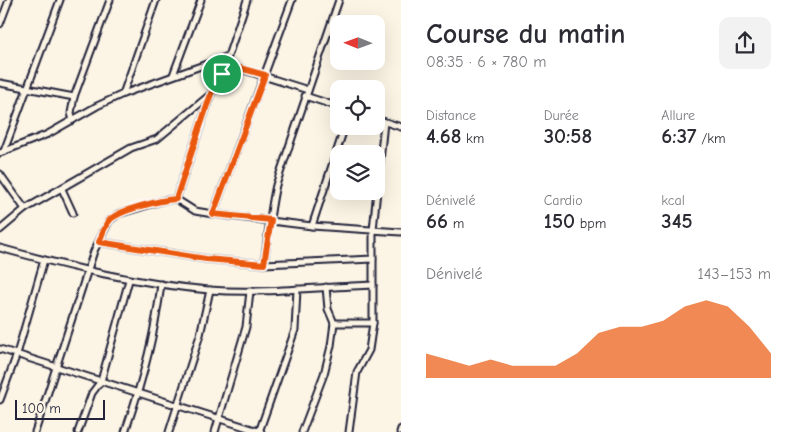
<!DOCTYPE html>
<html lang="fr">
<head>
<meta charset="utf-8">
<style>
  :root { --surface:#fff; --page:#f2f2f3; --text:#2b2b33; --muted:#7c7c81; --accent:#ea580c }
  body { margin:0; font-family:"Comic Neue",sans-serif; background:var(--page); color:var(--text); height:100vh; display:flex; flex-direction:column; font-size:19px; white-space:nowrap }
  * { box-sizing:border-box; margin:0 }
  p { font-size:16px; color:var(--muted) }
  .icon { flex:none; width:28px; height:28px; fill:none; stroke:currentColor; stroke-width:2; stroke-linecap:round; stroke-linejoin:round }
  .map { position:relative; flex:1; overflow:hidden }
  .drawer { display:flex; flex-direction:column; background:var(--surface); width:395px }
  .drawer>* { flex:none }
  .needle { width:32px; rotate:271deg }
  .buttons { position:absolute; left:330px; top:15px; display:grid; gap:10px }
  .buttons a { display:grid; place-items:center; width:55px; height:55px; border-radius:10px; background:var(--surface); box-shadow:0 5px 20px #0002; font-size:25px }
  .scale { position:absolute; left:15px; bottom:12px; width:90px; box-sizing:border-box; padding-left:5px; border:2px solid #22223b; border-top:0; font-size:14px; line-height:18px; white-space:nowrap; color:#22223b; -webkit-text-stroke:4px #fcf5e5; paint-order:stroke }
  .pin { position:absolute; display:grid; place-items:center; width:42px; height:42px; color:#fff; margin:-21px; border:2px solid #fff; border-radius:50%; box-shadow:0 1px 5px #0007 }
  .round { display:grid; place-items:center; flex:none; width:52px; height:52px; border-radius:10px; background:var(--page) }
  .head { display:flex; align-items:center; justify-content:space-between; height:85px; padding:0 25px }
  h1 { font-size:28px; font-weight:800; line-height:38px }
  .metrics { display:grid; grid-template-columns:repeat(3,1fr); gap:8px; height:85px; padding:5px 25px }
  .metrics div { display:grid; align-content:center }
  .metrics b { font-size:21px; font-weight:800 }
  .metrics small { font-size:14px; font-weight:400 }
  .metrics p { font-size:14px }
  .chart { height:140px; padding:10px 25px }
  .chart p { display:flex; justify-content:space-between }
  .chart svg { width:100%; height:90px; margin-top:5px; fill:var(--accent); opacity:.7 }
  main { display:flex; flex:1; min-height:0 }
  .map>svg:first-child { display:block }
</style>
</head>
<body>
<main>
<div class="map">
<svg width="401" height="432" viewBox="0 0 401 432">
  <rect width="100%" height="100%" fill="#fcf5e5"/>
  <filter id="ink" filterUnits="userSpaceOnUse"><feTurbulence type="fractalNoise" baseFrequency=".02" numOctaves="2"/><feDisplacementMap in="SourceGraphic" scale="10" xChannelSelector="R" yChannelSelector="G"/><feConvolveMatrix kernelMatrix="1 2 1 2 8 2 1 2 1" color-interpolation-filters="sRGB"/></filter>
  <g filter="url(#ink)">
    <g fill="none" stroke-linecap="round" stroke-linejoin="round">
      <defs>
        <g id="street">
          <polyline points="0,24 9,0"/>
          <polyline points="225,64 308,90"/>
          <polyline points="173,75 201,0"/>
          <polyline points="0,83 74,97"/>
          <polyline points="123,94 156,0"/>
          <polyline points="305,96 339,107"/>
          <polyline points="376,119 401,127"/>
          <polyline points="73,120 71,113 74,97 110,0"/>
          <polyline points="4,151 60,0"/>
          <polyline points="0,153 48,134 97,106 123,94 226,57"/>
          <polyline points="0,174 25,209"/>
          <polyline points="62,189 73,213"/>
          <polyline points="176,199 211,94 222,74 247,0"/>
          <polyline points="213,214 292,0"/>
          <polyline points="312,226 345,126"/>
          <polyline points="0,230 25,209 131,148 157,139 211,94"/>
          <polyline points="99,242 206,259 264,264 373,259"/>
          <path d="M0,248C69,267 138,284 209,290C264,294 319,287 373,285"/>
          <path d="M264,264C268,237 270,211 276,185L339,0"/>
          <polyline points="334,323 373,323 373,230 384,122"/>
          <polyline points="0,349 261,432"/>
          <polyline points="0,400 17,354 44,260"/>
          <polyline points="35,432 94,251 109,221 118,214 165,200 176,199 195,211 213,214 312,226 401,232"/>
          <polyline points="78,432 92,393 101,381 129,280"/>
          <path d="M125,432C142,383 155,336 161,284"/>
          <polyline points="169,432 200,335 210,290"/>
          <polyline points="215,432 246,327 250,291"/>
          <polyline points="259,432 295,330 297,289"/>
          <polyline points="302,432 324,374 331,346 334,323 328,309 326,287"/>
          <polyline points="349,432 357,372 369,350 373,323"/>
          <polyline points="400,432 401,429"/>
        </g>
      </defs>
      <!-- street casing -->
      <use href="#street" stroke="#22223b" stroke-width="9"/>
      <!-- street -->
      <use href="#street" stroke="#fcf5e5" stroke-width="5"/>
    </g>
  </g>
  <g fill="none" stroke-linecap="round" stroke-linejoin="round" filter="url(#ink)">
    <defs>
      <path id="route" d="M225,64L265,75L213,214L271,220L264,264L206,259L99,242C102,235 105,226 109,221C117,210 162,200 176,199L211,94L222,74Z"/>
    </defs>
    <!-- route casing -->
    <use href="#route" stroke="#fff" stroke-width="10"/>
    <!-- route -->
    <use href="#route" stroke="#ea580c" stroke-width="6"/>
  </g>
</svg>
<div class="buttons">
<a><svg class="needle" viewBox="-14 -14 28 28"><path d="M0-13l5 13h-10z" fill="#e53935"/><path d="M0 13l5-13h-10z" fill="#7c7c81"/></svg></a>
<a><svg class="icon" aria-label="locate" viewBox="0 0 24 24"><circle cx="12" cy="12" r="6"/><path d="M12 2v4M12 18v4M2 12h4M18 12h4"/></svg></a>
<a><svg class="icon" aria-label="layers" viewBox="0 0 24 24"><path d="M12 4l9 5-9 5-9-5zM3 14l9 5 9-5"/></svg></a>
</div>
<div class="scale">100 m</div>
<div class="pin" style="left:222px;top:74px;background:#1e9e55"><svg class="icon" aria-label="arrive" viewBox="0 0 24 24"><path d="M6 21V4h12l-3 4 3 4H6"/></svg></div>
</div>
<section class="drawer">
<div class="head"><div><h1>Course du matin</h1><p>08:35 · 6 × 780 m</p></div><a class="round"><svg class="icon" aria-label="share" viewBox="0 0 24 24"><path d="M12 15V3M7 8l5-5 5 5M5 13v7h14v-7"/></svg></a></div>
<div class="metrics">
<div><p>Distance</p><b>4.68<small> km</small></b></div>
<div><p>Durée</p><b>30:58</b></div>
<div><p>Allure</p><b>6:37<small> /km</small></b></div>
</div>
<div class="metrics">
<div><p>Dénivelé</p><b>66<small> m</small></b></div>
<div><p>Cardio</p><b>150<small> bpm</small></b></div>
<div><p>kcal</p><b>345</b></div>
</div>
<div class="chart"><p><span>Dénivelé</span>143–153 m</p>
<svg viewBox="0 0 160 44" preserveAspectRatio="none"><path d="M0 44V32L10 35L20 38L30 35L40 38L50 38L60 38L70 32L80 22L90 19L100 19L110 16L120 9L130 6L140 9L150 19L160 32V44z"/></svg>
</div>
</section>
</main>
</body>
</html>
